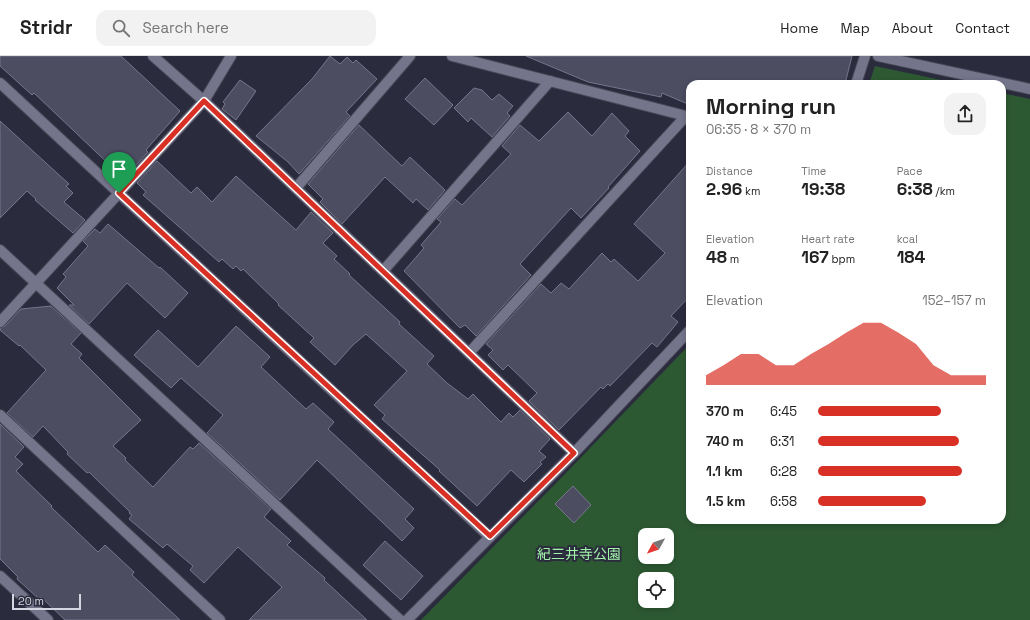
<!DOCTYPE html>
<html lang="en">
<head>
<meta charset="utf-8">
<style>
  :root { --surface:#fff; --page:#f2f2f2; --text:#222; --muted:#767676; --line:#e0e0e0; --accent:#d93025 }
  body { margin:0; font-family:"Space Grotesk","Noto Sans JP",sans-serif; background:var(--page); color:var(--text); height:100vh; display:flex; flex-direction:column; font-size:15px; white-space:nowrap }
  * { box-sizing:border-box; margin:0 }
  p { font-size:13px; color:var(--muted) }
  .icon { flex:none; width:22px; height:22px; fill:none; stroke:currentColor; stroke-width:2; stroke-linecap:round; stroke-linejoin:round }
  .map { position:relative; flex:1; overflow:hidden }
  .side { position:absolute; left:686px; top:24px; width:320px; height:444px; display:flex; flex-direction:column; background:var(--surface); border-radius:12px; box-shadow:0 2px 6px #0003 }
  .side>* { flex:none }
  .needle { width:26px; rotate:230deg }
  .tools { position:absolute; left:638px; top:472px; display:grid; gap:8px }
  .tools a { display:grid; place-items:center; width:36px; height:36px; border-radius:8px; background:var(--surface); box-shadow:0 2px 6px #0003; font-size:20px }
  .scale { position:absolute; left:12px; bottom:10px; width:69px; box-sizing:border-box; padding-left:4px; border:2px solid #d6d6e2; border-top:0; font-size:11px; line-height:14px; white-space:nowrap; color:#d6d6e2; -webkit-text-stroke:3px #2b2b3e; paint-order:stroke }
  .pin { position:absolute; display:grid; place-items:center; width:34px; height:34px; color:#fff; margin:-41px -17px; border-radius:50% 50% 50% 0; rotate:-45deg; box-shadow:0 0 4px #0007 }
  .pin .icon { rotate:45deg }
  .round { display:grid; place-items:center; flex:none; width:42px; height:42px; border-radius:12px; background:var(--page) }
  .overview { display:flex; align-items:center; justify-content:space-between; height:68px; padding:0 20px }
  h1 { font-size:22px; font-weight:800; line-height:30px }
  .figures { display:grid; grid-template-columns:repeat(3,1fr); gap:6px; height:68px; padding:4px 20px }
  .figures div { display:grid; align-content:center }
  .figures b { font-size:17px; font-weight:800 }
  .figures small { font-size:11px; font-weight:400 }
  .figures p { font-size:11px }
  .chart { height:112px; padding:8px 20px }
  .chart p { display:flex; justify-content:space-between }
  .chart svg { width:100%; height:72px; margin-top:4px; fill:var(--accent); opacity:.7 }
  ul { padding:0 20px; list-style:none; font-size:13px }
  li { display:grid; grid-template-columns:64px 48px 1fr; align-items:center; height:30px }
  li i { height:10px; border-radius:5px; background:var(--accent) }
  header { display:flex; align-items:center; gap:24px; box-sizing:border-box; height:56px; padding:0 20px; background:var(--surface); border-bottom:1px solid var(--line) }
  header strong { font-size:19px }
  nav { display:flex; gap:22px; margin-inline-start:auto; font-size:14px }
  .search { width:280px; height:36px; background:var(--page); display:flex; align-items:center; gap:10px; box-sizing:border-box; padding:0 14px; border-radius:12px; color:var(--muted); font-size:15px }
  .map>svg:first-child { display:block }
</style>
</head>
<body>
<header>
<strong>Stridr</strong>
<div class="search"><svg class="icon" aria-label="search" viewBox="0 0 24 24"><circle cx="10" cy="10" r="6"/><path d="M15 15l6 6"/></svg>Search here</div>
<nav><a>Home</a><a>Map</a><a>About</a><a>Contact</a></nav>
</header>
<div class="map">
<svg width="1030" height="564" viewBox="0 0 1030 564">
  <rect width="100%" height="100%" fill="#2b2b3e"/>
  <!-- green -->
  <g fill="#2d5932" fill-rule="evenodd">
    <polygon points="875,10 960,28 869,28"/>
    <path d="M1002,37L1030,43V564H421L565,418L690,288V464H1002ZM645,479H667V501H645ZM645,523H667V545H645Z"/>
  </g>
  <!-- building -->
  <g fill="#4c4d61" stroke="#75768b">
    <polygon points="0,0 121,0 180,55 146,94 148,96 128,118 119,110 115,114 34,37 32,39 0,10"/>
    <polygon points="330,0 340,8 347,1 353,7 356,4 377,23 346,56 350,60 299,118 288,106 256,80 312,23"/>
    <polygon points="526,0 852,0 845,28 690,28 690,49 662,37 661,41 588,26"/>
    <polygon points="425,22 453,49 434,69 405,43"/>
    <polygon points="240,24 256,35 236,64 222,53 225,48 223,46"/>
    <polygon points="474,32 482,34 492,44 499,38 513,50 507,57 510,60 492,81 471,62 468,66 454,52"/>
    <polygon points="568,56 592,80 612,57 629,75 625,80 640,95 608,131 609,132 581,162 571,152 520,208 531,219 476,280 465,269 460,272 404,215 424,192 421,189 441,166 437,163 455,143 462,149 511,98 502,90 520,69 539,85"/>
    <polygon points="0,65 69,128 66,130 73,137 64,146 85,164 73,177 35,144 36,143 27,135 0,162"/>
    <polygon points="359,69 402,110 410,101 445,134 428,154 416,143 413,147 385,121 342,168 320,146 323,143 308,128"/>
    <polygon points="157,105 191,137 197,131 212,146 236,120 296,174 311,156 333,177 323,187 337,200 334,203 350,218 349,219 400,266 399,268 434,300 427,308 447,327 468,343 473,338 501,366 509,357 513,361 520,354 550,383 539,395 546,401 540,406 542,408 524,426 511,414 477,450 439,415 440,414 382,363 385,359 374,349 407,315 366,278 353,289 335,309 310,286 314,282 278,249 279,248 243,213 241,215 236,210 233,213 222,203 219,206 143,139 146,136 137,127"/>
    <polygon points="690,105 690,240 671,260 678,266 657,291 652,287 610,330 608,328 603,333 601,331 559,374 529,345 537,337 508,309 503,314 488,299 493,294 486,288 541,228 551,237 561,227 569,233 602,197 611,206 614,203 638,225 665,197 634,168"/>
    <polygon points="108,168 159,212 160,211 188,237 165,262 127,227 89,268 69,249 74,249 57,232 66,221 63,218 88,190 83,185 95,173 100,177"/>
    <polygon points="51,250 81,277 71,288 82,298 79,302 141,364 113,390 126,402 125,404 153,431 190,391 193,393 199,387 271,453 264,461 291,485 287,489 325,522 324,524 367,564 249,564 282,531 238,491 204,527 190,514 193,510 167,488 163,492 129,463 132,459 129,457 130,456 89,416 87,417 67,398 68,396 43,370 33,381 7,357 46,314 20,289 19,290 0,274 0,272 5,270 21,253"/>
    <polygon points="236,270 270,301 261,311 306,353 313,347 334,366 328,373 414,453 405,463 414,472 402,485 317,404 280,444 207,377 223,359 181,322 171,332 134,299 158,274 198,311"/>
    <polygon points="0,368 24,391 15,401 23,408 16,415 52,450 51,451 98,496 105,489 134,516 132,519 180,564 65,564 41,541 39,543 17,523 18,521 0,503"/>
    <polygon points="573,430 591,449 574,467 555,448"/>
    <polygon points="385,485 423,520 401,544 363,509"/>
  </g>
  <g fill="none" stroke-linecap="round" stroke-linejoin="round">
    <defs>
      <g id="minor">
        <polyline points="153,0 204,45 574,397"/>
        <polyline points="452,0 690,61"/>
        <polyline points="878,0 1030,33"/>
        <polyline points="0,27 490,481"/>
        <polyline points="856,28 865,0"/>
        <polyline points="296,132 410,0"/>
        <polyline points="0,194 400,564"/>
        <polyline points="383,215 550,25"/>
        <polyline points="0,266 204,45 231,0"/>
        <polyline points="469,297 686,60"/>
        <polyline points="0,359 220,564"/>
        <polyline points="0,520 48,564"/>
        <polyline points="407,564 574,397 690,274"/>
      </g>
    </defs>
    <!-- minor casing -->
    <use href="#minor" stroke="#464655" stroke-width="12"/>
    <!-- minor -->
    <use href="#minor" stroke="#74758b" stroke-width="10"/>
  </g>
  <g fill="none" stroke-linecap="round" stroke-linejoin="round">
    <defs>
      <polygon id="route" points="204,45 574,397 490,480 119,137"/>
    </defs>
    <!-- route casing -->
    <use href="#route" stroke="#fff" stroke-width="8"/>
    <!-- route -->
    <use href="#route" stroke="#d93025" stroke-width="5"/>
  </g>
  <g text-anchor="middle" stroke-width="4" stroke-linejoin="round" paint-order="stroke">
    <!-- park labels -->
    <g font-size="14" fill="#a2f4a9" stroke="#2b2b3e">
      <text x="579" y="503">紀三井寺公園</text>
    </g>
  </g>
</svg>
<div class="tools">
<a><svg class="needle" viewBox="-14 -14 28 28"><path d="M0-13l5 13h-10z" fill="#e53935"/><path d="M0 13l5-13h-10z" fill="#767676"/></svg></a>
<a><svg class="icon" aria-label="locate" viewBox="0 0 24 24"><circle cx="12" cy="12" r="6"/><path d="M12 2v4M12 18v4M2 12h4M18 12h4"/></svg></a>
</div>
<div class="scale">20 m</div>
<div class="pin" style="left:119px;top:137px;background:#1e9e55"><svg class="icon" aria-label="arrive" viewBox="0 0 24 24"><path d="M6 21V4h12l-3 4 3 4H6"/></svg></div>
<section class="side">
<div class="overview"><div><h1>Morning run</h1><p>06:35 · 8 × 370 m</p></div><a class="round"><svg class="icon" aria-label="share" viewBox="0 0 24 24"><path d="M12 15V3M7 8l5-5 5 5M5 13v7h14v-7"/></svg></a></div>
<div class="figures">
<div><p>Distance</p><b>2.96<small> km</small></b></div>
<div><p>Time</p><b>19:38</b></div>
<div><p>Pace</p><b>6:38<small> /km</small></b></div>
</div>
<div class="figures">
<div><p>Elevation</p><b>48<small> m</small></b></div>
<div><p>Heart rate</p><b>167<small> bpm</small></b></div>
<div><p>kcal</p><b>184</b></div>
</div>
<div class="chart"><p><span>Elevation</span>152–157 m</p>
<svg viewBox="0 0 160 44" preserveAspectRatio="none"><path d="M0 44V38L10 32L20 25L30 25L40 32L50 32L60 25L70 19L80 12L90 6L100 6L110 12L120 19L130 32L140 38L150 38L160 38V44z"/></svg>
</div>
<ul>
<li><b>370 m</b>6:45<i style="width:73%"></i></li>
<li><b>740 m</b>6:31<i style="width:84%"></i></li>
<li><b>1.1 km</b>6:28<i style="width:86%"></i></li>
<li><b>1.5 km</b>6:58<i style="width:64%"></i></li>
</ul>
</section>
</div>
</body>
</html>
